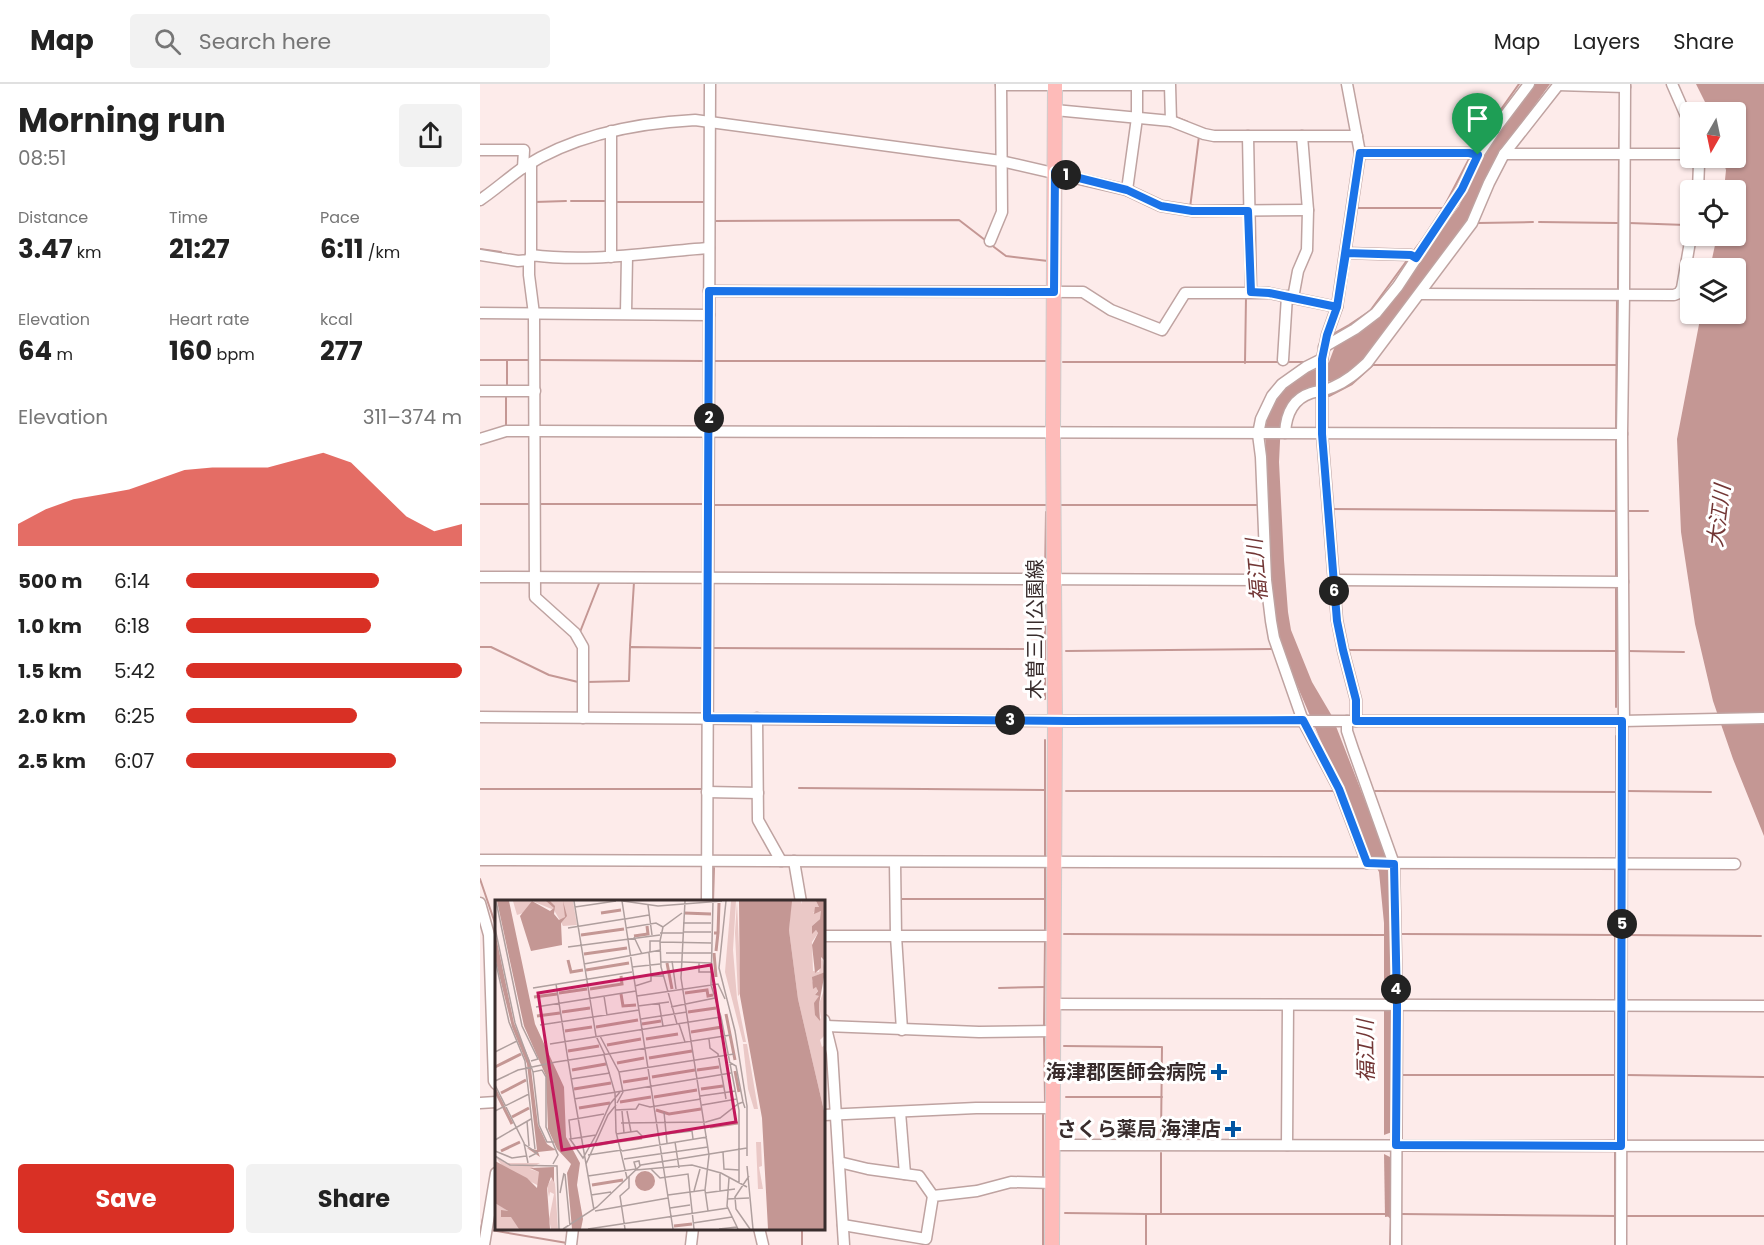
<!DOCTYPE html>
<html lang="en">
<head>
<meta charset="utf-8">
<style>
  :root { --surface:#fff; --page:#f2f2f2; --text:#222; --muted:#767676; --line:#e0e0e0; --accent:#d93025 }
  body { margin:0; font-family:Poppins,"Noto Sans JP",sans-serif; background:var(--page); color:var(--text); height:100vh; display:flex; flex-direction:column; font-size:22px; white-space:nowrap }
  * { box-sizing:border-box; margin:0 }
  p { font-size:20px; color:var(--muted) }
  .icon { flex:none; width:33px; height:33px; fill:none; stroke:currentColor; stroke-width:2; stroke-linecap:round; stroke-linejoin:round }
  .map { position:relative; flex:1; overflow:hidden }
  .sheet { display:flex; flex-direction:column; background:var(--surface); width:480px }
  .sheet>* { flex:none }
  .needle { width:39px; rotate:189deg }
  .controls { position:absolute; left:1200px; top:18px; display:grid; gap:12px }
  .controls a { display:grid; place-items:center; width:66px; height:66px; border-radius:6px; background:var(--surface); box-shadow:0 2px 4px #0004; font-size:30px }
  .pin { position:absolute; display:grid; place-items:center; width:51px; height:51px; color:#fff; margin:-62px -26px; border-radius:50% 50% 50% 0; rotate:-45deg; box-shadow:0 0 6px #0007 }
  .pin .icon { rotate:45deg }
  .km { position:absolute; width:30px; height:30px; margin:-15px; border-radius:50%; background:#222; color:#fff; font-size:16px; line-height:30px; text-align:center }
  .round { display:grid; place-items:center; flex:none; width:63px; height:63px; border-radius:6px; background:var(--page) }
  .overview { display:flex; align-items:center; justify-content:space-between; height:102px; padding:0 18px }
  h1 { font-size:33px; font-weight:700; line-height:45px }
  .stats { display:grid; grid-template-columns:repeat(3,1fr); gap:9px; height:102px; padding:6px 18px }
  .stats div { display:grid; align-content:center }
  .stats b { font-size:26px; font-weight:700 }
  .stats small { font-size:16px; font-weight:400 }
  .stats p { font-size:16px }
  .chart { height:168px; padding:12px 18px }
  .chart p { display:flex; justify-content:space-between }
  .chart svg { width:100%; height:108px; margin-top:6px; fill:var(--accent); opacity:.7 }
  .action { display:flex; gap:12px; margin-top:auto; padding:12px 18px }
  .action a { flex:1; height:69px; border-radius:6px; background:var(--accent); color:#fff; font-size:24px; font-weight:700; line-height:69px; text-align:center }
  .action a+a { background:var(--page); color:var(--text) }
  ul { padding:0 18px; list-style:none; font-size:20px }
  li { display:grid; grid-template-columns:96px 72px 1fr; align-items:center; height:45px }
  li i { height:15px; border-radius:8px; background:var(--accent) }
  header { display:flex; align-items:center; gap:36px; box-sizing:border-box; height:84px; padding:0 30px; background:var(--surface); border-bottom:2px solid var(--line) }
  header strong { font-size:28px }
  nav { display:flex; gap:33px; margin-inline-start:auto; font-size:21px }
  .search { width:420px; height:54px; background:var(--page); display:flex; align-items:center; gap:15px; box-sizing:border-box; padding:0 21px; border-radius:6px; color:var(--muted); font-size:22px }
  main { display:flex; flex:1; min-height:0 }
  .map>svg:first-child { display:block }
</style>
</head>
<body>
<header>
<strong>Map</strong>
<div class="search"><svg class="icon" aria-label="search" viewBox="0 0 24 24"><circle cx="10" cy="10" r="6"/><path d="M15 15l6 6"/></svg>Search here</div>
<nav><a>Map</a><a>Layers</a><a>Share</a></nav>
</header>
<main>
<section class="sheet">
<div class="overview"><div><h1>Morning run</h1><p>08:51</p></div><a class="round"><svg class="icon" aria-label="share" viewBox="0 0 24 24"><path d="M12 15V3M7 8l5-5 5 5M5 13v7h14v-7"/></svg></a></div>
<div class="stats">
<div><p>Distance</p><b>3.47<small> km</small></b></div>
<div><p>Time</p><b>21:27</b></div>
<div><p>Pace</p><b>6:11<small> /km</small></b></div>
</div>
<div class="stats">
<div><p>Elevation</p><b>64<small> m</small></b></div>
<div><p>Heart rate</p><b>160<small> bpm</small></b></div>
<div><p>kcal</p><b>277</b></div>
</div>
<div class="chart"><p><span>Elevation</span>311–374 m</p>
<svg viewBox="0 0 160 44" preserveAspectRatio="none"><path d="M0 44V35L10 29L20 25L30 23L40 21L50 17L60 13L70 12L80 12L90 12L100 9L110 6L120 10L130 21L140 32L150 38L160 35V44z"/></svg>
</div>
<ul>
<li><b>500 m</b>6:14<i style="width:70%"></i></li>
<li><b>1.0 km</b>6:18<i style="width:67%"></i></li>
<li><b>1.5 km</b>5:42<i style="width:100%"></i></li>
<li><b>2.0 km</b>6:25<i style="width:62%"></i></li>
<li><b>2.5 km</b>6:07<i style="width:76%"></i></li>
</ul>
<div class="action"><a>Save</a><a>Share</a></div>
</section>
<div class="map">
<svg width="1284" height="1161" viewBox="0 0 1284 1161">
  <rect width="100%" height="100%" fill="#fdebea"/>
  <!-- water -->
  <g fill="#c49794">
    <polygon points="1054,0 1070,0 1016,74 990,134 882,280 857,296 844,298 827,305 812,317 801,337 799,378 804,476 808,528 811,546 832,598 852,632 907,773 910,790 912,1048 904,1051 904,839 899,788 890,772 813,592 796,548 791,522 785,345 789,326 798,310 807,300 827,288 844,283 849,278 855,262 887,243 903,228 979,122 1003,72"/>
    <polygon points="1216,0 1284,0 1284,752 1253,675 1233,617 1215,540 1201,448 1197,355 1221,230 1256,230 1256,184 1230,184 1237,152 1256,152 1256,106 1244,106 1246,86 1242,74 1256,74 1256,28 1230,28"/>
    <polygon points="904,1070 912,1074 912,1132 905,1133"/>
  </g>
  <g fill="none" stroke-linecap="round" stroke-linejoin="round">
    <!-- stream -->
    <g stroke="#c49794" stroke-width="2">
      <polyline points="696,31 696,33 708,38"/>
      <polyline points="993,65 1039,0"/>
      <polyline points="1139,65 1140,41"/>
      <polyline points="91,117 127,117"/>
      <polyline points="55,118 86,117"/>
      <polyline points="134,118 225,118"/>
      <polyline points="965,121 990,73"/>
      <polyline points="710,124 719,52"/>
      <polyline points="877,124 964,124"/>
      <polyline points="234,137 479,136 505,156"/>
      <polyline points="1059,138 1137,139"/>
      <polyline points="998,139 1053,138"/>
      <polyline points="1149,139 1206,141"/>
      <polyline points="510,160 526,172 568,177"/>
      <polyline points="0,165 21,168"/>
      <polyline points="935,165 946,151"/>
      <polyline points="1138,206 1139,74"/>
      <polyline points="224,227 224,197"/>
      <polyline points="224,235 224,260"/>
      <polyline points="853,250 869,241 890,227 928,175"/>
      <polyline points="0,276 49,276"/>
      <polyline points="59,276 224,277"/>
      <polyline points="232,277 568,277"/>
      <polyline points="583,278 826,278"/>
      <polyline points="765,279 766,213"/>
      <polyline points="27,304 27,277"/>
      <polyline points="849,312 872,300 893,281 1136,281"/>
      <polyline points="26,343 26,310"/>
      <polyline points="1136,346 1137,213"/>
      <polyline points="1136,355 1136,494"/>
      <polyline points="0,420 51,420"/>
      <polyline points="60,420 225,420"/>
      <polyline points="232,421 569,421"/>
      <polyline points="581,421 777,421"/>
      <polyline points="851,425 1139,427"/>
      <polyline points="1147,427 1168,427"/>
      <polyline points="565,491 566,428"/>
      <polyline points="100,548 120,497"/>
      <polyline points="150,562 154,498 152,498"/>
      <polyline points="0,563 11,563 69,591 98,598"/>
      <polyline points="234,564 565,565"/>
      <polyline points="867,566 1139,567"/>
      <polyline points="586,567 793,565"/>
      <polyline points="1147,567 1204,568"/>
      <polyline points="106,598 149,597 150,563 223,564"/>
      <polyline points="565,615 565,499"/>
      <polyline points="1136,623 1136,502"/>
      <polyline points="319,704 565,706"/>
      <polyline points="0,705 222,705"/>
      <polyline points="586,707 853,707"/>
      <polyline points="895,707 1138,708"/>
      <polyline points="1146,707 1231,708"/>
      <polyline points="565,773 565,656"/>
      <polyline points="1136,776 1136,652"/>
      <polyline points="0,795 16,842 16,851"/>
      <polyline points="419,815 565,815"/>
      <polyline points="233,818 234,784"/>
      <polyline points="565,848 565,782"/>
      <polyline points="584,850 906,851"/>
      <polyline points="921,850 1137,851"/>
      <polyline points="1146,851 1281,852"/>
      <polyline points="519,904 564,903"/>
      <polyline points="1135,917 1135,784"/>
      <polyline points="564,943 565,856"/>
      <polyline points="564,951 565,1017"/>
      <polyline points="584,962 682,963 681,1052"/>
      <polyline points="921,991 1137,991"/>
      <polyline points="1146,991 1284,993"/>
      <polyline points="586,1013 682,1013"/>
      <polyline points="1135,1058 1135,926"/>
      <polyline points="563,1095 563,1029"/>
      <polyline points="585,1129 666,1130"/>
      <polyline points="681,1129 681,1069"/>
      <polyline points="921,1130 1137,1132"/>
      <polyline points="909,1132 911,1134 910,1161"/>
      <polyline points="1146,1132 1284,1132"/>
      <polyline points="11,1146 87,1159"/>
      <polyline points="0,1152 3,1134"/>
      <polyline points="322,1161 322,1144"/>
      <polyline points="563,1161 563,1104"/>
      <polyline points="666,1161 666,1130 906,1130"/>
      <polyline points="1135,1161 1135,1065"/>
    </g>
    <defs>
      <g id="minor">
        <polyline points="867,0 880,69 857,223 847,251 842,275 842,350 857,536 863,566 876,616 876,637"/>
        <polyline points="1192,0 1210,41"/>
        <polyline points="521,1 690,1 691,37 724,50 734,52 877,52"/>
        <polyline points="1078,1 1145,3"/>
        <polyline points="575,26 691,37"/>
        <polyline points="768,52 771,208"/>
        <polyline points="0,66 44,66 43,84"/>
        <polyline points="880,69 989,69 998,71"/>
        <polyline points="1024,70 1210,70"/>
        <polyline points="1217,74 1219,80 1218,106"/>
        <polyline points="647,106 657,34 657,1"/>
        <path d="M0,116C15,106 29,93 44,83C94,51 156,39 215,36L521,77L647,106L681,122L713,127L828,126"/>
        <polyline points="510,157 522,128 521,0"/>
        <polyline points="866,169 931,171 936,174"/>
        <path d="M0,171L38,177L49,176L51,171C111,179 170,168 229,164"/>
        <polyline points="51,171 51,79"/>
        <polyline points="131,173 131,47"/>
        <polyline points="49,176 49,191 54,230 55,513 95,549 103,563 103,634"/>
        <polyline points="229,207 603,208 631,226 682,246 705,209 789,209 857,223"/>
        <polyline points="940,210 1194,211 1199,209 1202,204 1211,152"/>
        <polyline points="813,214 818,187 827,166 828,126 822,52"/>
        <polyline points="0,229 229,231"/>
        <polyline points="146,229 147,172"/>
        <polyline points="844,263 875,245 896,229 918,202 982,105 998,71 1018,41 1049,0"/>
        <polyline points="842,275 826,283 802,300 792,312 781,335 778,350 781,373 786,496 791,537 794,554 823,637 859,705 887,779"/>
        <polyline points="803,276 807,212"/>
        <polyline points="0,307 55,307"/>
        <path d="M805,349C806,332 812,315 831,309C838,307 846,306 853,303C867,297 876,289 887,279L992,139L1009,99L1024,70L1079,0"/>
        <polyline points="0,355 26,347 55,347 1142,350"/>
        <polyline points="0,493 786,496"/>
        <polyline points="853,496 1143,498"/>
        <polyline points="0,633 590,637 1142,637 1284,634"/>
        <polyline points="277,634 278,736 301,777"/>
        <polyline points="867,637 867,647 873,665 914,780 917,921 916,1161"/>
        <polyline points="1144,637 1142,350 1144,210 1145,0"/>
        <polyline points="227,708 278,709"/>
        <polyline points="0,776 1255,780"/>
        <polyline points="314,777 321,818"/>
        <polyline points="415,778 416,852 422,946"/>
        <polyline points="227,818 230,0"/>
        <polyline points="0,819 9,851 14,997 16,1000"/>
        <polyline points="344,852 573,852"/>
        <polyline points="573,920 1284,922"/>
        <polyline points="344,936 352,969 364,1161"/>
        <polyline points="346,942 499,948 573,947"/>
        <polyline points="0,1019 16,1018"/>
        <polyline points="420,1028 425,1090"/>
        <polyline points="344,1031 496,1024 573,1024"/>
        <polyline points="573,1061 1284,1062"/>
        <polyline points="807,1061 808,921"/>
        <polyline points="359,1078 388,1085 439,1092 453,1112"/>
        <polyline points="363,1141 446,1155 453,1112 497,1107 531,1098 573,1099"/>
        <polyline points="279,1144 283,1161"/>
        <polyline points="4,1161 16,1089"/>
        <polyline points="91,1161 93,1144"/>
        <polyline points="211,1161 213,1144"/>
        <polyline points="1141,1161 1142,637"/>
      </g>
      <polyline id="major" points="572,1161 575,637 573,349 575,0"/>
    </defs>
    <!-- minor casing -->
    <use href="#minor" stroke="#bfa3a1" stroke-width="13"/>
    <!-- major casing -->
    <use href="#major" stroke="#cfcdcd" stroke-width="16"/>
    <!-- minor -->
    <use href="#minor" stroke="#fff" stroke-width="10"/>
    <!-- major -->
    <use href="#major" stroke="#febbb9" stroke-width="14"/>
  </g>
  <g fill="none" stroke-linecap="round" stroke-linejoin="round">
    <defs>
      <polyline id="route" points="998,71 982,105 936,174 931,171 866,169 857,223 789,209 771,208 768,127 712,127 681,122 647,106 575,88 574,208 229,207 227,634 590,637 823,636 859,705 887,779 914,780 917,921 916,1061 1141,1062 1142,637 876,637 876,616 863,566 857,537 842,350 842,275 847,251 857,223 880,69 989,69 998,71"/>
    </defs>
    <!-- route casing -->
    <use href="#route" stroke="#fff" stroke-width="12"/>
    <!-- route -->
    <use href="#route" stroke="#1a73e8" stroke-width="8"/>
  </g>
  <!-- markers -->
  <g fill="#0054a2" stroke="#fff" stroke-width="2">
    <path d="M736 979h6v6h6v6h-6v6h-6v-6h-6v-6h6z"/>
    <path d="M750 1036h6v6h6v6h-6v6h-6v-6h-6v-6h6z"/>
  </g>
  <g text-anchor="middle" stroke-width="6" stroke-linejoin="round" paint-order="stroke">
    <!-- street labels -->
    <g font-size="20" fill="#392d2d" stroke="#fff">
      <text transform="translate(555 545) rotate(-90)" y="7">木曽三川公園線</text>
    </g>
    <!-- poi labels -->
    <g font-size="20" font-weight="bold" fill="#392d2d" stroke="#fff" text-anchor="end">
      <text x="726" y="995">海津郡医師会病院</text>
      <text x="741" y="1052">さくら薬局 海津店</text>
    </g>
    <!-- water labels -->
    <g font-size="21" font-style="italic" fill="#723635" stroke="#fff">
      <text transform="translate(1239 432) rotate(-83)" y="7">大江川</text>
      <text transform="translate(777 486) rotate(-95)" y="7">福江川</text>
      <text transform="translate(886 967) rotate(-91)" y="7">福江川</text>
    </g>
  </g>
  <!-- overview -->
  <g transform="translate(15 816)">
    <rect width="330" height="330" fill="#fdebea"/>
    <path d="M18,1H78L82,25L68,26L59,10L37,1L31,12L22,15ZM236,1H241L238,50L242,98L251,142H248L230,72ZM242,1L246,93L243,96L240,33ZM296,1H306V4L307,1H321L324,7L318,13L326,11V18L317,26V33L321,30L323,33L317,42L318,71L324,72L327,56L330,72L318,77L317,81L323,90L320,95L324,96L321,114L326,119L324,104L330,87V135L325,140L327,147L330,145V215L303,99L294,30ZM248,144H252L263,209H259L253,189ZM261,242H266L267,266L264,267L268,289H263ZM0,256L10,263H45L35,269L44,272V286L8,267ZM58,277L60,284L63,329H56L54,319L59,294L55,292L54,297L52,286ZM0,302L13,311L25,329H0Z" fill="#eac8c6"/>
    <path d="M2,1H14L40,124L69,187L71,237L85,263L82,285L88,319L86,329H77L72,273L76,264L62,249L53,229L51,176L29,126ZM37,1L55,11L59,8L51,1H55L60,6L59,14L64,20L70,17L68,1L72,16L66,23L67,45L36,51L25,16ZM244,1H297L294,30L303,99L330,215V329H273L267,218L245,96ZM321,1H330V61L326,57V68L320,73L317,45L323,33L321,30L317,34V26L325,19L326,11L319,14L320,7H324ZM0,32L19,123L35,161L43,225L52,244L61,250L43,252L45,257L32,248L42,250L32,164L17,127L0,58ZM330,72L324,104L325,121L320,115L319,103L324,96L320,95L323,91L321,87L318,89L317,77ZM0,261L32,278L42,288L44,272L35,268L59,267V282L56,277L52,288L55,329H24L16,317H6V310L13,311L0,303ZM140 281a10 10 0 1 1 20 0a10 10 0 1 1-20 0Z" fill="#c49794"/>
    <path fill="none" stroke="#c49794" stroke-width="3" d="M106,13L126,10M189,13L216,14M219,33H223L221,51M223,33L224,3M86,35L129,29M139,36L153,34L152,26M219,53L221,77M89,54L132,48M73,60L76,72L88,70M172,63L177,89M91,70L134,63M95,89L127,84L126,76M64,93L92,89M190,93L212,90L213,96L218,95M126,94L128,106L141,105M39,97L62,94M67,112L95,108M193,112L221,108M231,114L240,160M42,116L65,113M147,124L166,121M101,127L143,120M70,131L97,127M196,132L227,127M151,139L183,134M112,145L146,139M73,151L104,146M154,158L197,151M122,163L149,158M0,167L26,154M77,170L111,164M202,170L224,167M240,171L244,192M157,177L200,170M128,182L153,178M79,189L116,183M206,189L228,186M0,190L17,224M6,193L31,180M159,197L202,190M125,202L156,197M84,208L115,203M161,210L174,214L206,209M17,217L34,208M215,227L243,223M125,241L147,238M101,245L123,241M6,251L25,242M97,285L128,280M179,326L197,324"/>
    <path fill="none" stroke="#af9f9e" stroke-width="1.5" d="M1,1L27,126L43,159L36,161M79,1L101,136L110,155M127,1L178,329M128,1L163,6L227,1M190,1L186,78L214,255L210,290L213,311M218,1L216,85L226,117L244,210V283M231,1L224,68L240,131L252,206V256M153,5L157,35M80,7L121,1M130,19L154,15M188,23H216M0,28L20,123L38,172L47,170L51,177V227L63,255L58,264M73,28L129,19M131,28L161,23L168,27M188,32H216M165,33H188M139,37L147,54M165,42L216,43M73,47L165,35M154,53L156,76M155,53V41H165M171,53H216M0,59L14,122L30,161L40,249M177,61L181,89M166,62H188M188,62L216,63M204,62V72H216M89,64L166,50M137,67L165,64M61,84L73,160M140,86L156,81V76H168M38,88L137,72M109,96L112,115M142,96L223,84L230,99M164,103L168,126M143,106L174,102M41,107L141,91M176,107L220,98M146,119L192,112M182,124L166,67L165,41L168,27L187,13M184,124L190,142M45,125L144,110M105,136L124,172L128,192L122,203M214,139L215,148L223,154L231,199M55,144L226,117M0,152L22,141M109,155L120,193L121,232L132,278M73,160L99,310M234,162L241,166L248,202M38,172L44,225L52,242H59M124,172L239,154M76,179L115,173M0,181L23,170L61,162L236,135M0,185L29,243L33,263M205,196L241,191M79,199L236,173M207,205L242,199M120,210L141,209L144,204L155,207L206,199M0,211L34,194M127,211L129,233M132,211L136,232M169,212L172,243M32,221L34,246M126,223L211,222L225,218L243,204L248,202L250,208M121,234L142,231L148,237L171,233M171,234L197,231L198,239M101,235L75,239L88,258L101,235L115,204L125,192M76,239L74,220L109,214M0,240L36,219M180,242L184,268M29,244L42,253L34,257M0,251L17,258L31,256M127,251L212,237M228,252L229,269L244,270M93,255L127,250M0,256L15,265L62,266L64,329M129,259L213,247M91,264L113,215L121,205M252,266L258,329M156,269L165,278L193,274L199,329M141,270L197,265L226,273L252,287M225,272V291M70,274L75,326M93,276L141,269L139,262L144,261L145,266M254,276L240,297L241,309L255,329M234,278L232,306L243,329M199,291L205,269M65,293L69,273M210,293L240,289M96,295L116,292M173,295L210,290M232,299L254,298M175,308L195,305M100,311L173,298M198,323L237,317M68,329L102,307L146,265L252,248M93,329L233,308M130,329L125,296L134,288V276M224,329L242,327"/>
    <path fill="#c2185b" fill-opacity="0.15" stroke="#c2185b" stroke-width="3" d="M216,65L241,222L67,250L43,93Z"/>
    <rect width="330" height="330" fill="none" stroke="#392d2d" stroke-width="3"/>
  </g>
</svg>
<div class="controls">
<a><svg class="needle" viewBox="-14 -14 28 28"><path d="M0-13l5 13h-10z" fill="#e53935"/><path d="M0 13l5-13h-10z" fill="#767676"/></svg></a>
<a><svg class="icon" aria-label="locate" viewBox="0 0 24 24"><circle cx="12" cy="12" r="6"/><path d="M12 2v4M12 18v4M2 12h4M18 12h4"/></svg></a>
<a><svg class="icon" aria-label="layers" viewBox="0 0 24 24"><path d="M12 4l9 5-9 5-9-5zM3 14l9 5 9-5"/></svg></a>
</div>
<div class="pin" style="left:998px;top:71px;background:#1e9e55"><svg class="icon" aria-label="arrive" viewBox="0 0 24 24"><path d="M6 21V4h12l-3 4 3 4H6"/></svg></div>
<b class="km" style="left:586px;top:91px">1</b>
<b class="km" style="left:229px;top:334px">2</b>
<b class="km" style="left:530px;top:636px">3</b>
<b class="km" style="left:916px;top:905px">4</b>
<b class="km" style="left:1142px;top:840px">5</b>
<b class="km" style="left:854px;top:507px">6</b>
</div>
</main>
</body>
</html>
